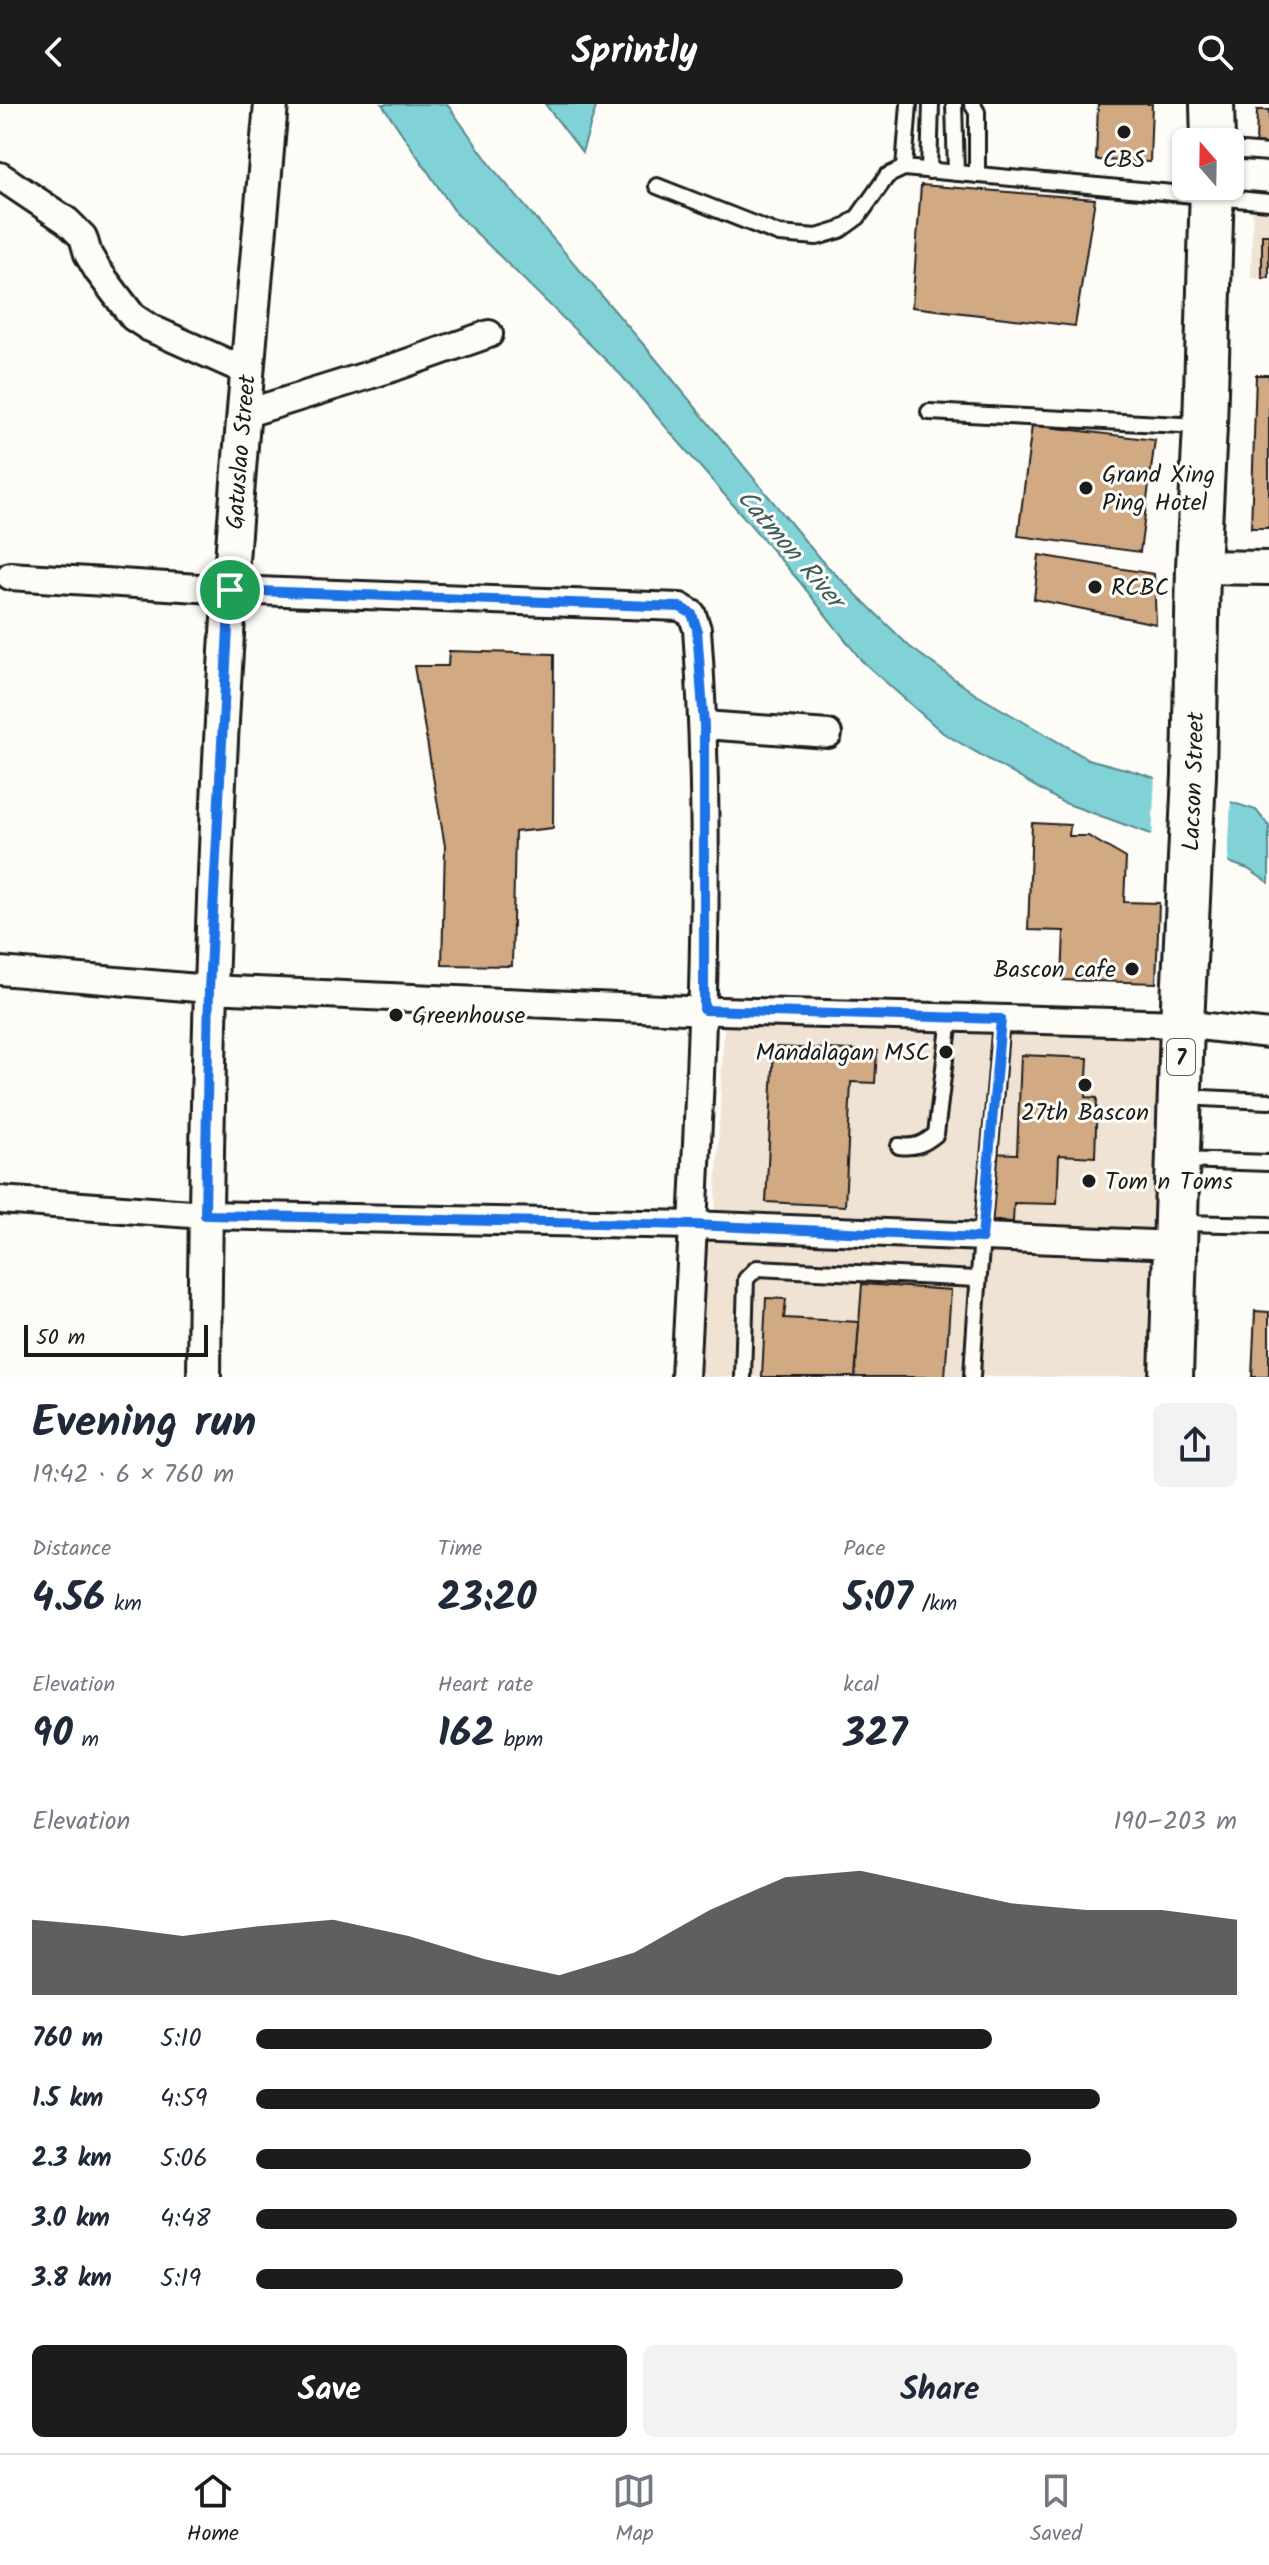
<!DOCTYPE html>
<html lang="en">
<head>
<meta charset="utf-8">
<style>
  :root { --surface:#fff; --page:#f2f2f3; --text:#1f2937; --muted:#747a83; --line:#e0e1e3; --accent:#1c1c1c }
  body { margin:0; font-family:Kalam,sans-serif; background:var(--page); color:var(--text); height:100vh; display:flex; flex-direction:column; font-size:30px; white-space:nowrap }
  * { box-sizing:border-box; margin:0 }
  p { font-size:26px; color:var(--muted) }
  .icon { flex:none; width:44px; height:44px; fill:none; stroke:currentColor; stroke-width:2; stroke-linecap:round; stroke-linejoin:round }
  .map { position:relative; height:1273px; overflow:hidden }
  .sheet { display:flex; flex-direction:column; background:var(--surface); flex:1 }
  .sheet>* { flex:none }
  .needle { width:52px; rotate:340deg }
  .buttons { position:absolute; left:1172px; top:24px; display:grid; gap:16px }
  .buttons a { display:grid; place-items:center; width:72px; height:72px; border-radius:12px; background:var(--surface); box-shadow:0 2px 6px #0004; font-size:40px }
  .scale { position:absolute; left:24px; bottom:20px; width:184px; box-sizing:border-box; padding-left:8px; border:4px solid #1c1c1c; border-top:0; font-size:22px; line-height:28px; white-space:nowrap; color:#1c1c1c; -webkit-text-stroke:6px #fdfcf7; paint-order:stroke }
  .pin { position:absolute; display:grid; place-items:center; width:68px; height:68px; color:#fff; margin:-34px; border:4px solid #fff; border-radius:50%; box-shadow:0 2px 8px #0007 }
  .round { display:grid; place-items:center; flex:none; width:84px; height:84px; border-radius:12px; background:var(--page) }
  .summary { display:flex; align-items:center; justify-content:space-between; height:136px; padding:0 32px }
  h1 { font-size:44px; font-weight:800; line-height:60px }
  .metrics { display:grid; grid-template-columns:repeat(3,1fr); gap:12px; height:136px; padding:8px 32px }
  .metrics div { display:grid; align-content:center }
  .metrics b { font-size:40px; font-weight:800 }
  .metrics small { font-size:22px; font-weight:400 }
  .metrics p { font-size:22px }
  .chart { height:224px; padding:16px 32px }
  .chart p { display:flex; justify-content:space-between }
  .chart svg { width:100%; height:144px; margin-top:8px; fill:var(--accent); opacity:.7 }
  .primary-button { display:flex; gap:16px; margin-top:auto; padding:16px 32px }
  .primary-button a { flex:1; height:92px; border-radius:12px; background:var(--accent); color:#fff; font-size:32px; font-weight:800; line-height:92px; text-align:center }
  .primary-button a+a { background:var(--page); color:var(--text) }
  ul { padding:0 32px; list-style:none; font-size:26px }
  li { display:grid; grid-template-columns:128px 96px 1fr; align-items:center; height:60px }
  li i { height:20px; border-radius:10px; background:var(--accent) }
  header { display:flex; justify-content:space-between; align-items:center; height:104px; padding:0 32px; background:var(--accent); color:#fff; font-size:36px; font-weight:800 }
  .tabs { display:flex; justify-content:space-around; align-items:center; height:112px; border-top:2px solid var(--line); background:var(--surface); font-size:22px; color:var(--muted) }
  .tabs a { display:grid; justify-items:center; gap:4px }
  .tabs .current { color:var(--accent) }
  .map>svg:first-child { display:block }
</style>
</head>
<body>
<header><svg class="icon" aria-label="back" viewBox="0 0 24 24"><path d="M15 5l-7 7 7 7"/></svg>Sprintly<svg class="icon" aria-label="search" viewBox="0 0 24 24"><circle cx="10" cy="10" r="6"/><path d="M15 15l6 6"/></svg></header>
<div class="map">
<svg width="1269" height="1273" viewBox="0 0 1269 1273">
  <rect width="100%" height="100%" fill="#fdfcf7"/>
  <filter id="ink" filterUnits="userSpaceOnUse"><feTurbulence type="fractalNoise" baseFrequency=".0125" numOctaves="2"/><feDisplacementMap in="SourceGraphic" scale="16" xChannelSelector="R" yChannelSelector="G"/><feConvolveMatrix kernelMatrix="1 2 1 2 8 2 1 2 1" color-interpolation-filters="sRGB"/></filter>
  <g filter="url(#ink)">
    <!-- built -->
    <g fill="#f0e3d4">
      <polygon points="1253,92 1269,93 1269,175 1251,174"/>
      <polygon points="724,920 1161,925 1148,1273 696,1273 706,1130 714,1130"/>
    </g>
    <!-- water -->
    <g fill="#80d2d7" stroke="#58898c" stroke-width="2">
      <polygon points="382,0 447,0 495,67 655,254 820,455 910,543 975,590 1088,655 1133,667 1256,706 1269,722 1269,779 1248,765 1062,698 943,629 862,557 799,477 620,270 456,109"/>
      <polygon points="545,0 597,0 582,48"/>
    </g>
    <!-- pier -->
    <polygon fill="#fdfcf7" points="1155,670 1231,694 1228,762 1152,735"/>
    <!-- building -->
    <g fill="#d1a982" stroke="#1c1c1c" stroke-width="2">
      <polygon points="1098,0 1152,0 1150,58 1096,56"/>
      <polygon points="1257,6 1269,6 1269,42 1256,41"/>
      <polygon points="921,81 1095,95 1075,222 912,203"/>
      <rect x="1262" y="131" width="7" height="43"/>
      <polygon points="1256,271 1269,271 1269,424 1251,424"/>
      <polygon points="1032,321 1155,336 1140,448 1018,432"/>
      <polygon points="1039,451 1154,470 1156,520 1034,495"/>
      <polygon points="449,547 554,550 553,724 515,728 512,862 442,861 445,742 414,562 448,562"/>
      <polygon points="1032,719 1070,721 1069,732 1088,732 1126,754 1124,798 1159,799 1156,879 1062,876 1064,827 1028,826"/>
      <polygon points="774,943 877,947 875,979 851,978 845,1102 766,1098"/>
      <polygon points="1021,951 1088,954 1086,993 1097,994 1095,1053 1059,1051 1057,1100 1014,1099 1013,1118 983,1116 985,1049 1017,1050"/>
      <polygon points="862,1180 951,1186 945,1273 855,1273"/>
      <polygon points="766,1194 786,1195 784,1214 859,1218 855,1273 762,1273"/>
      <polygon points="1255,1207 1269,1208 1269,1273 1252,1273"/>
    </g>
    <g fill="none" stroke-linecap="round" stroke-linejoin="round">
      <defs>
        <g id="service">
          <polyline points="954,0 956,69"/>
          <polyline points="972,0 977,8 977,71"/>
          <polyline points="1230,46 1269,49"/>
          <polyline points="904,64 909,0"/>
          <polyline points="929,67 931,0"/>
          <polyline points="657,82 779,130 817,133 840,126 858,113 887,72 904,64 1269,98"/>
          <polyline points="929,308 1200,322"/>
          <polyline points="1181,993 1269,997"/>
          <path d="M899,1042C915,1044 924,1040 936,1030L950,914"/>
          <polyline points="1182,1056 1269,1059"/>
          <polyline points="1181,1119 1269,1121"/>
          <polyline points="743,1273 746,1175 757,1164 977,1175"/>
          <path d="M972,1273C978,1154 992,1034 1001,915"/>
        </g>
        <g id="minor">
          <polyline points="0,72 67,117 83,133 88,150 98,167 133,213 150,224 246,267"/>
          <polyline points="244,310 395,263 489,230"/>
          <path d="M10,472L230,486L680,503L692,510L697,525C715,774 698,1024 685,1273"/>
          <polyline points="704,621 828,630"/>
          <polyline points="0,867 209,885 686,906 1182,920 1269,930"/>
          <polyline points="0,1096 205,1111 693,1121 1176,1141"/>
        </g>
        <g id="tertiary">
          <polyline points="1198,463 1269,464"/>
          <path id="s1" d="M204,1273C206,1010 212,748 230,485C241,323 257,162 271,0"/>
        </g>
        <g id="primary">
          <polyline points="1212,0 1213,38"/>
          <path id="s2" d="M1171,1273L1182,920L1194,671L1198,463L1205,322L1212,82"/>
        </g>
      </defs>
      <!-- service casing -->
      <use href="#service" stroke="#1c1c1c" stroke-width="20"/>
      <!-- minor casing -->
      <use href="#minor" stroke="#1c1c1c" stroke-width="32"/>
      <!-- tertiary casing -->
      <use href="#tertiary" stroke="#1c1c1c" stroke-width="38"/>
      <!-- primary casing -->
      <use href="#primary" stroke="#1c1c1c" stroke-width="48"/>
      <!-- service -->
      <use href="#service" stroke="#fdfcf7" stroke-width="14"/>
      <!-- minor -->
      <use href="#minor" stroke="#fdfcf7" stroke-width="26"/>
      <!-- tertiary -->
      <use href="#tertiary" stroke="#fdfcf7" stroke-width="32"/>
      <!-- primary -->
      <use href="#primary" stroke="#fdfcf7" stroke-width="42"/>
    </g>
  </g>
  <g fill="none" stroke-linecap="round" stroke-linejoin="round" filter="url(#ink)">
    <defs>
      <polygon id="route" points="230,486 680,503 692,510 697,525 704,621 704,906 1001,915 982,1134 693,1121 205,1111 209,885"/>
    </defs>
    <!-- route casing -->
    <use href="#route" stroke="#fff" stroke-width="16"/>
    <!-- route -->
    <use href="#route" stroke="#1a73e8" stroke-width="10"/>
  </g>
  <!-- markers -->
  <g fill="#1c1c1c" stroke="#fdfcf7" stroke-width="3">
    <circle cx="1124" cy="28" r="8"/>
    <circle cx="1086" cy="384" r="8"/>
    <circle cx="1095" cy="483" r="8"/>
    <circle cx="1132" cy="865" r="8"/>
    <circle cx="396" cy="911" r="8"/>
    <circle cx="946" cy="948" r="8"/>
    <circle cx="1085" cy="981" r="8"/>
    <circle cx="1089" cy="1077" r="8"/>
  </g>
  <g text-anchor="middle" stroke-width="6" stroke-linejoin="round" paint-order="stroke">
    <!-- shield labels -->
    <rect fill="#fdfcf7" stroke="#605f5e" stroke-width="2" x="1167" y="935" width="28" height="36" rx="6"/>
    <g font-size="22" font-weight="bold" fill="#1c1c1c">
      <text x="1181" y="961">7</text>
    </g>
    <!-- poi labels -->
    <g font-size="24" fill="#1c1c1c" stroke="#fdfcf7" text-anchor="start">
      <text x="1124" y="63" text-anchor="middle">CBS</text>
      <text x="1102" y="378">Grand Xing<tspan x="1102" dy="28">Ping Hotel</tspan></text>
      <text x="1111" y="491">RCBC</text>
      <text x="1116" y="873" text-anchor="end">Bascon cafe</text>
      <text x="412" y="919">Greenhouse</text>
      <text x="930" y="956" text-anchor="end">Mandalagan MSC</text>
      <text x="1085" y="1016" text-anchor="middle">27th Bascon</text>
      <text x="1105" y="1085">Tom n Toms</text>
    </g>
    <!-- street labels -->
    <g font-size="24" fill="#1c1c1c" stroke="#fdfcf7">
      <text dy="8" stroke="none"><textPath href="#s1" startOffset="926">Gatuslao Street</textPath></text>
      <text dy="8" stroke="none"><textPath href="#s2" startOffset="596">Lacson Street</textPath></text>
    </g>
    <!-- water labels -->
    <g font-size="26" font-style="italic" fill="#3f5c5d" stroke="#fdfcf7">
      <text transform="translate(791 444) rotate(49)" y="9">Catmon River</text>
    </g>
  </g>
</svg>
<div class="buttons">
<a><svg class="needle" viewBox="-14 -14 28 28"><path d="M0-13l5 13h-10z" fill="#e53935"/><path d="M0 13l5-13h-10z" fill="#747a83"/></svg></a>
</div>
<div class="scale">50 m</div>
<div class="pin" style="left:230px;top:486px;background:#1e9e55"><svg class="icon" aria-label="arrive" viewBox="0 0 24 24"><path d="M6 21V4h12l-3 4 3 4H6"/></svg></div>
</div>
<section class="sheet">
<div class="summary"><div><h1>Evening run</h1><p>19:42 · 6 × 760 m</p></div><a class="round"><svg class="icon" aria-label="share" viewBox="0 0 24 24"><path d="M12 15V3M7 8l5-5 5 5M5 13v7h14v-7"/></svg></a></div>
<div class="metrics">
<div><p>Distance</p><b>4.56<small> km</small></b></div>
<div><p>Time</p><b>23:20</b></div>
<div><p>Pace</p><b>5:07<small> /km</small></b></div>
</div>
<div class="metrics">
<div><p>Elevation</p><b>90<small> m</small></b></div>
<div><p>Heart rate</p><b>162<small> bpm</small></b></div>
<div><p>kcal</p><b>327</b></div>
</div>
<div class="chart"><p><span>Elevation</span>190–203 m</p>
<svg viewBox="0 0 160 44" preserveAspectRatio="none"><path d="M0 44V21L10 23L20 26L30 23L40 21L50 26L60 33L70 38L80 31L90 18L100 8L110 6L120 11L130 16L140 18L150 18L160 21V44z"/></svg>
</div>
<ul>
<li><b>760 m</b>5:10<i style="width:75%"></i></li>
<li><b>1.5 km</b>4:59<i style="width:86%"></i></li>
<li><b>2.3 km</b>5:06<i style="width:79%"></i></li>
<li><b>3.0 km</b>4:48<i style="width:100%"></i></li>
<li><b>3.8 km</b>5:19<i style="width:66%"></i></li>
</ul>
<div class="primary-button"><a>Save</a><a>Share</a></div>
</section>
<nav class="tabs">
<a class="current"><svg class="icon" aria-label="home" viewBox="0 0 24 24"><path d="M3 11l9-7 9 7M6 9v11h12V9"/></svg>Home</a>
<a><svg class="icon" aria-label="map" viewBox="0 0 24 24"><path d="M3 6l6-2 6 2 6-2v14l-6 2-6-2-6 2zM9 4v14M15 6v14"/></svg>Map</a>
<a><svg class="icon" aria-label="saved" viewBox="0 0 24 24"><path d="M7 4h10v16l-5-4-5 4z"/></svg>Saved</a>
</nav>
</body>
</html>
